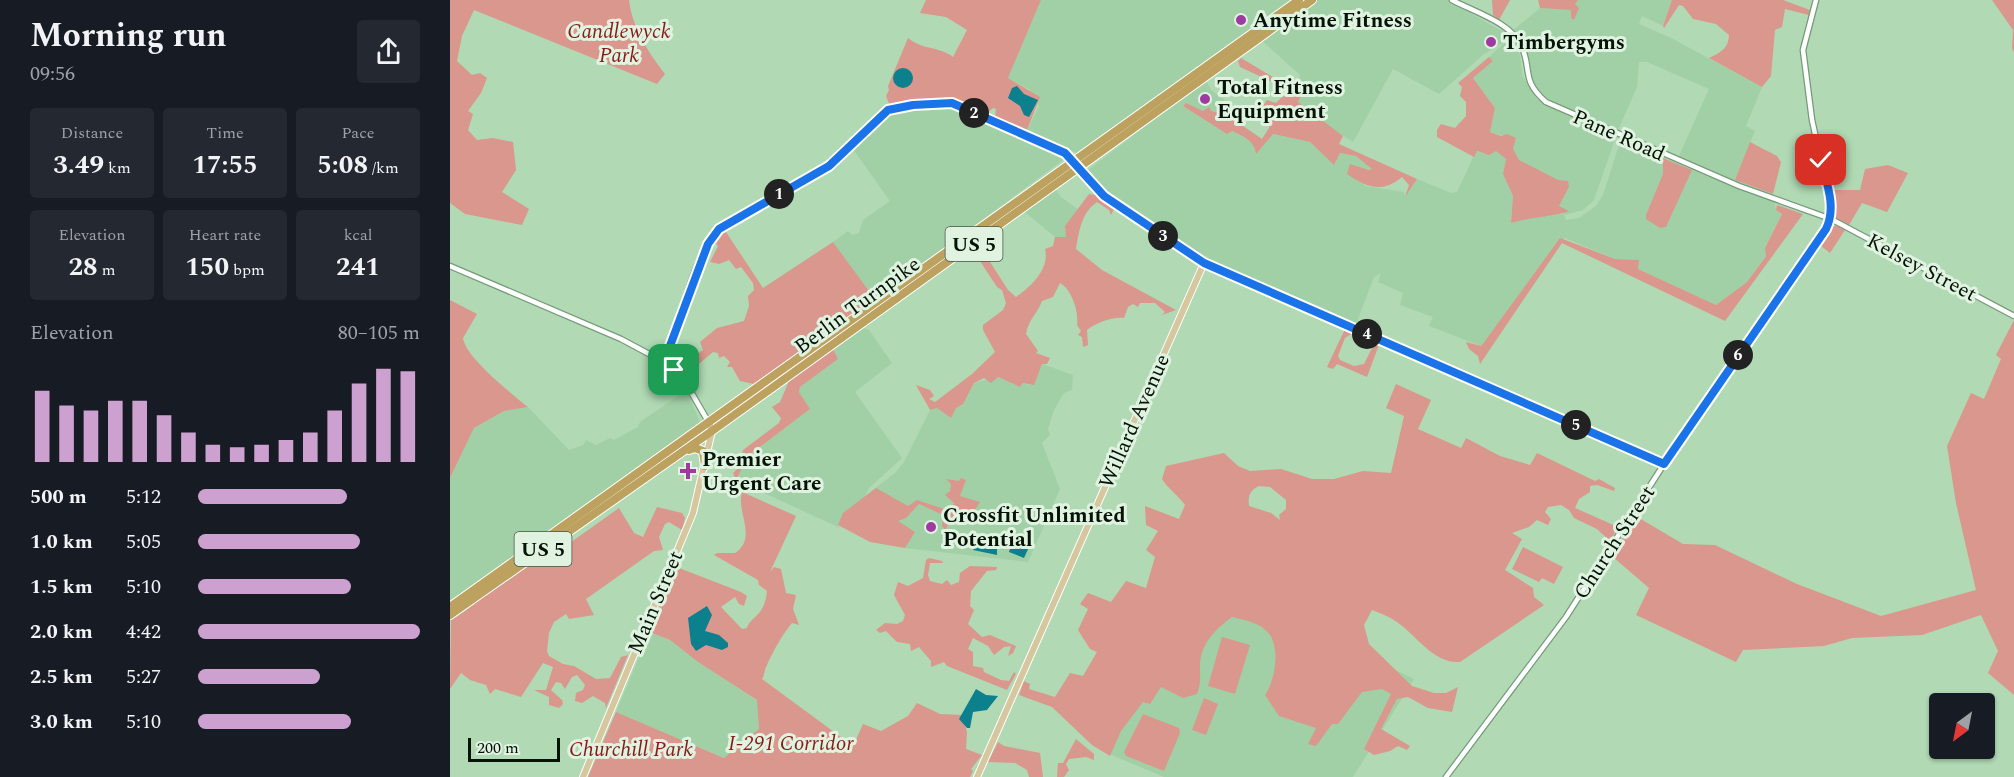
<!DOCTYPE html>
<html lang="en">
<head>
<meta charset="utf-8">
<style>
  :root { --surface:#171b24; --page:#242831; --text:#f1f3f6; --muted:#9ea1a6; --accent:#cca0cf }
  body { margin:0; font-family:Spectral,serif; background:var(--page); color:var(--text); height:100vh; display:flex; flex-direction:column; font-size:22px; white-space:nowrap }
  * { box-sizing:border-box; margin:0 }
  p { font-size:20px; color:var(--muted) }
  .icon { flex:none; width:33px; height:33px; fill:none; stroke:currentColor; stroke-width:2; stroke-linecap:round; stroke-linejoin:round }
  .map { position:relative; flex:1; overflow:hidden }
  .details { display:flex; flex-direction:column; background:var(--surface); width:450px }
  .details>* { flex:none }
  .needle { width:39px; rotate:212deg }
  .buttons { position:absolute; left:1479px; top:693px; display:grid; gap:12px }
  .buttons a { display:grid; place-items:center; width:66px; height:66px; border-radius:6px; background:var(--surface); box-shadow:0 2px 4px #0004; font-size:30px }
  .scale { position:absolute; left:18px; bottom:15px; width:92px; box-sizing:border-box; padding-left:6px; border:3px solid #051307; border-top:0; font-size:16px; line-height:21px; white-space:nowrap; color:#051307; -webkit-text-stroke:4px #dff3e0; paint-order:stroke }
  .pin { position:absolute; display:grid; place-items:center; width:51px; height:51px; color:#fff; margin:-26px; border-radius:12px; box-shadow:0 3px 9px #0006 }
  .km { position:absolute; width:30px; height:30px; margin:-15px; border-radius:50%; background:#222; color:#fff; font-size:16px; line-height:30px; text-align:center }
  .round { display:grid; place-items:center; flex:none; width:63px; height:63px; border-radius:6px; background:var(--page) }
  .summary { display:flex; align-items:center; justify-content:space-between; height:102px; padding:0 30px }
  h1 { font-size:33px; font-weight:700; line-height:45px }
  .stats { display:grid; grid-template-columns:repeat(3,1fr); gap:9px; height:102px; padding:6px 30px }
  .stats div { display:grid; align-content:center; border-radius:6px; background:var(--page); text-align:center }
  .stats b { font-size:26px; font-weight:700 }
  .stats small { font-size:16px; font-weight:400 }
  .stats p { font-size:16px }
  .chart { height:168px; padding:12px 30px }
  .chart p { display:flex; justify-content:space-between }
  .chart svg { width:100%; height:108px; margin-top:6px; stroke:var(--accent); stroke-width:6 }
  ul { padding:0 30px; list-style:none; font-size:20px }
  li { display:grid; grid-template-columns:96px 72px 1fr; align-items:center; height:45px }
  li i { height:15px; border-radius:8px; background:var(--accent) }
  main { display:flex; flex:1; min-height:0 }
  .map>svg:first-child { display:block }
</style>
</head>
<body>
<main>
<section class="details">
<div class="summary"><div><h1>Morning run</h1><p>09:56</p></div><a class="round"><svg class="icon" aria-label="share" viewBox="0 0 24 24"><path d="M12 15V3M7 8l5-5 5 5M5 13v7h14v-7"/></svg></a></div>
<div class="stats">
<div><p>Distance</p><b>3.49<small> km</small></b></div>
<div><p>Time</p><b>17:55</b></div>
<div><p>Pace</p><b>5:08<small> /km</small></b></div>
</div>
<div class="stats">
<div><p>Elevation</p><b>28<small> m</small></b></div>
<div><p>Heart rate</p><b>150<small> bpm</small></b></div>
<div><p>kcal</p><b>241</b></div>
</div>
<div class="chart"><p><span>Elevation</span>80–105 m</p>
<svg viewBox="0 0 160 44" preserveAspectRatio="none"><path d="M5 44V15M15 44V21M25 44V23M35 44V19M45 44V19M55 44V25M65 44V32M75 44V37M85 44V38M95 44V37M105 44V35M115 44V32M125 44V23M135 44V12M145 44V6M155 44V7"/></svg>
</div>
<ul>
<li><b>500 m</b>5:12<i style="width:67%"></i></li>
<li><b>1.0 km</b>5:05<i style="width:73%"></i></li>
<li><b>1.5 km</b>5:10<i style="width:69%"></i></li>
<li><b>2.0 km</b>4:42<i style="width:100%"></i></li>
<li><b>2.5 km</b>5:27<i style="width:55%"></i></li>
<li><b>3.0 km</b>5:10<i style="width:69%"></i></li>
</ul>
</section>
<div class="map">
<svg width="1564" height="777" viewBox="0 0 1564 777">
  <rect width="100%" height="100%" fill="#b0d9b4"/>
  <!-- built -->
  <g fill="#a2d0a6">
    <polygon points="591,0 844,0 627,153 577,130 589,106 580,90 558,78"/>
    <polygon points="865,0 997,0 1059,35 1070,55 1072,75 1087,99 1163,135 1165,139 1144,200 1133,210 1114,215 1116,220 1129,218 1146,206 1153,195 1169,145 1173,141 1259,177 1260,172 1228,158 1259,89 1197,62 1189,62 1187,87 1169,128 1165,129 1102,101 1089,92 1081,77 1076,50 1062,31 1090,8 1121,10 1124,20 1125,4 1128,0 1222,0 1213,26 1192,16 1189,24 1221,38 1312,87 1296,126 1305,131 1285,180 1323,194 1326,210 1332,214 1315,248 1316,255 1297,282 1266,305 1188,269 1188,260 1165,259 1115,238 1031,346 979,326 983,317 950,305 953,293 928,282 931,273 924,277 906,324 831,294 761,262 756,256 755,258 666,201 641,178 638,170 756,80 761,90 776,101 768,113 753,111 736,103 733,106 776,133 782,131 798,139 805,146 806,154 822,134 860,142 884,164 890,153 906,156 923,169 919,170 900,164 915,186 954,192 955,196 967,179 1001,193 1007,192 1026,151 1034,154 1046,151 1056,159 1053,174 1063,196 1061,222 1094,215 1114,214 1109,206 1119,187 1068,160 1062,149 1066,139 1040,132 1045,108 1023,78 1043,61 1039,57 1056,41 1034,54 989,94 943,69 903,142 864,117 848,102 853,92 844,87 850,75 811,40"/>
    <polygon points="484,105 506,109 565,135 613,160 431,295 419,291 383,242 398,231 402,235 409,233 413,220 440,201 403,149 440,113"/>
    <polygon points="606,190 611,197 633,213 617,237 612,238 605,237 574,211"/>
    <polygon points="411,327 419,330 442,363 405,392 452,458 419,488 415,496 445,473 454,462 480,410 487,407 500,417 506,408 513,404 524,383 547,377 570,387 573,383 581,385 592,364 623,375 622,390 614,393 604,410 598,429 600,435 592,443 610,489 578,562 455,548 464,532 388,525 390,528 286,480 298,456 360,409 349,392 350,387 388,359 383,349"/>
    <polygon points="235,387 250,422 242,430 0,602 0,478 24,428 54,411 78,407 119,450 133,445 136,440 146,445 160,438 164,440 188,427 190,422 231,394"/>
    <polygon points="753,586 898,647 964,679 903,777 714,777 657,753"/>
    <polygon points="200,632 220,640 248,662 308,701 309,729 300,738 275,758 166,712"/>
  </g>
  <!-- green -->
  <g fill="#da978e" fill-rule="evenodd">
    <path d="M0,0H179C182,27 198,52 215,74L207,84L24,10L12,36L7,61L22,75L30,73L37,78L31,93L18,111L23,114L18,130L27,140L43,138L63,142L66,170L52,192L79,209L72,225L15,214L0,203Z"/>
    <path d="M476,0H591L558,78L590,97L577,130L545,118L546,109L543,108L537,113C506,102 471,94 440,106L436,96L439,90L438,86L458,38C472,50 489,46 503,57L517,30L496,17L470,13Z"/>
    <polygon points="1042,0 1060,0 1049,20 1043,15"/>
    <polygon points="1088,0 1128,0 1125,4 1129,8 1124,20 1121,18 1121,10 1090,8"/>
    <path d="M1222,0H1333L1360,10L1359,15L1335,9L1332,27L1325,30L1321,76L1312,87L1259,58C1270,53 1279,48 1279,35L1266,24L1243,19L1233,6L1229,5L1214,28L1213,26Z"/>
    <polygon points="1542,0 1564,0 1564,53 1562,48 1563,30"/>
    <path d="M1039,57L1043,61L1023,78L1045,108L1040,132L1051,136L1057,134L1066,138L1063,149L1069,160L1108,180L1118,181L1119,187L1109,206L1119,211C1113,215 1075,218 1061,223L1063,196L1053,174L1056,159L1046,151L1039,155L1027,151L1024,157L987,137V130L991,124L1005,128L1016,116V102L1010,96L1012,87L1008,83Z"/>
    <path d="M791,58L833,83L839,95L845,93L844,87L853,92L848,102L893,136L889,144L967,179L955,197L959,185L952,177C932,194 916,187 897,174L900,164L919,170L922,169L906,156L890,153L884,165L860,142L823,134L806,154C805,141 793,136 782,131L777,134L733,106L736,103L753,111L759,107L761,111L777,115L812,139L819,128L821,119L812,108L817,100L826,103L834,95L827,84L790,67L788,61Z"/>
    <polygon points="1300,142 1327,156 1331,162 1323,194 1285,180"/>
    <polygon points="1213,158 1242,170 1216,227 1210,228 1196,219 1196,215 1213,174"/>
    <polygon points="1438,165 1458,173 1437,212 1412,203 1399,225 1386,219 1383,190 1410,190 1415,169"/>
    <path d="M639,194L645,195L664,209L661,215L659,210L647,202C631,213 629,232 626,249L652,270L726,310L712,315L715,312L705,303H690L688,307L683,304L678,307L674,318C664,316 645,323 637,330L638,345L633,347L632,337L628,335L631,331L627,325C629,312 622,290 610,283L603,297L592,301C588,313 578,320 576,334L588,351L586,353L600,358L597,364H592L584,385L573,383L570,387L548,377L541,383L534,378L524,383L513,404L506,408L501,418L487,408L480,410L466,385L480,390L484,396L479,399L485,402L522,374L545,352L533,330V325L553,310L556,303L552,290L547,287L526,255L533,251L558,290L566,297C581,287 600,269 595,249L603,246L605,237H616L615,226Z"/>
    <polygon points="1327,205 1353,214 1275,321 1112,243 1030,364 1028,356 1019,349 1016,342 1031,346 1035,341 1110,238 1165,259 1189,260 1188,269 1266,305 1297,282 1316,256 1315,248 1332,214 1326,210"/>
    <polygon points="1387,225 1395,230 1380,253 1371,246 1382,227"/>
    <polygon points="271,232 276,232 313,288 383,242 419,291 427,291 431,295 304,384 290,381 282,367 277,367 280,362 274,356 269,358 268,353 263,352 243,369 244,373 237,372 222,354 224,352 240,358 253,350 250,342 267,328 294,321 299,306 298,296 304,290 303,283 291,267 286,269 279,260 269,264 260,262 268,246 264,242"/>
    <path d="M0,300L27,314L13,338C15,357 63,395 78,407L54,411L24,428L0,478Z"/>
    <polygon points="1564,320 1564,695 1538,673 1548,651 1531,615 1472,635 1402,638 1374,646 1293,650 1286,662 1186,615 1199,588 1163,557 1184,515 1233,544 1265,545 1347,584 1431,616 1526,590 1506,503 1497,446 1521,393 1534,399 1551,359 1546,355"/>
    <polygon points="895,329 911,335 910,337 901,334 895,338 888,356 890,360 904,366 914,364 924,344 922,340 930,342 917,377 887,364 883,369 877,367"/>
    <polygon points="383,349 388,359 350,387 349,392 360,409 298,456 286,480 283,473 289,467 293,450 329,423 331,418 322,407 330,402 339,381"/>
    <path d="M946,384L981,400L968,429L1011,448L1016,438L1050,456L1080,465L1087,453L1145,481L1149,479L1165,488L1164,491L1147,485L1140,486V492L1129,499L1125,508L1168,527L1160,541L1147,529L1124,518L1119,510L1111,505L1098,507L1095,512L1101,519L1098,525L1087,520L1079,527L1062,533L1072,539L1055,570L1083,588L1084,597L1094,605L1010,662C984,664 967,636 947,622C940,617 930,613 922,610L914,625L919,644L962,686L984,693H996L1008,687L1002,712L978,708L958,697L947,699L931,729L960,746L957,750L948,746L940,751L924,755L914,749L941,694L932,689L912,692L888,724H882L866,746L858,744L866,728L829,716L815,695C825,681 830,650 820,635C812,623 795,620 782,617C764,630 749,646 750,669C750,679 751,684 747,694L733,698L711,687L700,704L693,702L671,731L660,756L642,745L602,707L569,695L574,681L580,684L579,689L605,697L620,673L633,676L647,652L640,649L628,630L638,609L630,604L638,593L661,602L676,581L696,588L705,557L696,550L708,531L696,525L695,506L729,519L735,505C728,495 720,491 712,479L716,466L774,453L788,466L800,471L831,469L862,479H884L913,471L941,473L954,416L936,408ZM809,486L820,487L836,500V509L829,515L830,520L821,513L799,506C798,496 799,491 809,486Z"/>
    <path d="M511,478L516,480L510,496L530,502C521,516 519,524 501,520L495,530L492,526L493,515L469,504L456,518L448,521L465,532L455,548L420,542L388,525L393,513L426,488L458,506L467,500L500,511L504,503L495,495L500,491L501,484L496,479L509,481Z"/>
    <path d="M292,492L346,516L320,572L324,567L331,569L336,593L346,595L343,609L349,625L342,623C334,632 322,653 317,665C314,670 315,674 312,679L399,743L405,742L413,724L431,731L458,716L467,703L490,714L512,715L517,732L516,749L532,755L521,769L523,771L520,777H138L166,712L274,758L309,729L307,700L248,662L220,640L197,631L226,563L229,568L291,592L297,596L294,606L289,604L285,597L271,607L292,629L297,628C299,621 304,619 309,613C315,606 316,599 317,591L309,585L308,580L264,555L267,553H285C308,538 286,512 292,492Z"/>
    <path d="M207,507L232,513L235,518L232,530L219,522L215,524L209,537L213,550L204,551L136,599L144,615L119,619L116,614L104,622L99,633L97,651L99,656L113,664L124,666L146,679L160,678L171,657L178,655L156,708L155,703L143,696L132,703L125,701L126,693L133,690L135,685L127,675L122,677L115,689L111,683L106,682L101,690L112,700L113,704L109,708L99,705V697L84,690H96L103,667L93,663L71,697L45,689L40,694L36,685L20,680L11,673L0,689L1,620C15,613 25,602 38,593C50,583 64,575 77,566C89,558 101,556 113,548V543L117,545L169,508L184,533L193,537Z"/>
    <polygon points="1073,547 1113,567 1104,584 1092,578 1089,582 1062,569"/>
    <polygon points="479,558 492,561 493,563 480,563 478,575 480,581 492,584 497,580 501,585 509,582 510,573 520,566 547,567 546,570 537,571 521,591 520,606 524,610 518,624 532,637 540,635 566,646 563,653 558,656 561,646 554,647 544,655 538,646 523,638 518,649 523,652 523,666 533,668 534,672 551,680 559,681 564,672 566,674 557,690 497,666 494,662 481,667 481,661 469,647 461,651 460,644 447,642 436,631 430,633 426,630 435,623 447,624 453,621 455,615 444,595 448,582 458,586 473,578 476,560"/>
    <polygon points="772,637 800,645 785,694 758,686"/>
    <polygon points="754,698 768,704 756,735 742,730"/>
    <polygon points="693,714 729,728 730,733 714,771 676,756 674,752"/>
    <polygon points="626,739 644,754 644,760 636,757 619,759 616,764 619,770 614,777 607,777 608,763 613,763"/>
    <polygon points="548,742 554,746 590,753 593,777 579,777 577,770 565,763 538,762"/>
  </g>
  <!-- water -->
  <g fill="#0c808c">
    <circle cx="453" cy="78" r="10"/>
    <polygon points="567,86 574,94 588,100 579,117 574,115 570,106 558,98 562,88"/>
    <polygon points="547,537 547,555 523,550 529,541"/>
    <polygon points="563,538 579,547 574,558 559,552"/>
    <polygon points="257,606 262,615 255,631 269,635 278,643 278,647 272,650 256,645 246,651 241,644 238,618"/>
    <polygon points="526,689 536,695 548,696 537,710 523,712 520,728 517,728 509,719"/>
  </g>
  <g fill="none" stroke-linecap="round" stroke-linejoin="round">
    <defs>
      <g id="minor">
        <path d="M1002,0C1024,12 1061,22 1072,47C1082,71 1071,80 1096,102L1289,186L1381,219L1564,316"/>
        <polyline points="754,263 1214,464"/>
        <polyline points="0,266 171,339 214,362 237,385 259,423"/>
        <path d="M214,362C233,321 240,253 276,223L379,166L430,116L445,107L502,103L615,153L623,161"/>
        <polyline points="996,777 1116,617 1214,464 1376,229 1381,219 1381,207 1362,120 1353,50 1366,0"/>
      </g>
      <g id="major">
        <polyline points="133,777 243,513 262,431 259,423"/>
        <polyline points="527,777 754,263 655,196 627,165"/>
      </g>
      <g id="highway">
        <polyline points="239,450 245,448 253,451 255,466"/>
        <polyline points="0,607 849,0"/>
        <polyline points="0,615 262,431 862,0"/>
      </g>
    </defs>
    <!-- minor casing -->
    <use href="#minor" stroke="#759c79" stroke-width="7"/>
    <!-- major casing -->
    <use href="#major" stroke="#fff" stroke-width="8"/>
    <!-- highway casing -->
    <use href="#highway" stroke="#fff" stroke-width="10"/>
    <!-- minor -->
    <use href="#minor" stroke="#fff" stroke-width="4.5"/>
    <!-- major -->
    <use href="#major" stroke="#d7c79f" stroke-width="6"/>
    <!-- highway -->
    <use href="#highway" stroke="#bca15f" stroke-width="8"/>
  </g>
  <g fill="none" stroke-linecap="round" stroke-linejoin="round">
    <defs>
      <path id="route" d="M224,370L214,362L258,244L269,229L379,166L438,110L463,105L502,103L615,153L654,196L754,263L1214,464L1376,229C1387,207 1376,182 1371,160"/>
    </defs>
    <!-- route casing -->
    <use href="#route" stroke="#fff" stroke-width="12"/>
    <!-- route -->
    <use href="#route" stroke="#1a73e8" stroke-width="8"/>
  </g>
  <!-- markers -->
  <g fill="#9f3ba0" stroke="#dff3e0" stroke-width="2">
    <circle cx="791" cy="20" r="6"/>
    <circle cx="1041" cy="42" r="6"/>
    <circle cx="755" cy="99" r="6"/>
    <path d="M235 462h6v6h6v6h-6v6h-6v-6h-6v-6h6z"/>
    <circle cx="481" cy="527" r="6"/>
  </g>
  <g text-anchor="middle" stroke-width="6" stroke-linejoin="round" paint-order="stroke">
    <!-- shield labels -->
    <g fill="#dff3e0" stroke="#465648" stroke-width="1.5">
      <rect x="495.5" y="227" width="57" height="34" rx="4.5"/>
      <rect x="64.5" y="532" width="57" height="34" rx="4.5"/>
    </g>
    <g font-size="20" font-weight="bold" fill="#051307">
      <text x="524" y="251">US 5</text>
      <text x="93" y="556">US 5</text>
    </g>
    <!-- poi labels -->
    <g font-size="21" font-weight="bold" fill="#051307" stroke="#dff3e0" text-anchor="start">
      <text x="803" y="27">Anytime Fitness</text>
      <text x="1053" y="49">Timbergyms</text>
      <text x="767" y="94">Total Fitness<tspan x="767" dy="24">Equipment</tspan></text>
      <text x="252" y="466">Premier<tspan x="252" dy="24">Urgent Care</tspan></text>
      <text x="493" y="522">Crossfit Unlimited<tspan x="493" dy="24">Potential</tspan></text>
    </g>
    <!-- park labels -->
    <g font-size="21" font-style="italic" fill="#881b18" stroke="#dff3e0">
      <text x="169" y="38">Candlewyck<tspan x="169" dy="24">Park</tspan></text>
      <text x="341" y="750">I-291 Corridor</text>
      <text x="181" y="756">Churchill Park</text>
    </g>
    <!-- street labels -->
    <g font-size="21" fill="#051307" stroke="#dff3e0">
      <text transform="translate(1169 135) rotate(24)" y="7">Pane Road</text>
      <text transform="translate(1472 267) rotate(28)" y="7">Kelsey Street</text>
      <text transform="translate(407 305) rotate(-36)" y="7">Berlin Turnpike</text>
      <text transform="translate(684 421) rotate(-66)" y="7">Willard Avenue</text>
      <text transform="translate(1164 542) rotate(-57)" y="7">Church Street</text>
      <text transform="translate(205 602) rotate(-67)" y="7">Main Street</text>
    </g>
  </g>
</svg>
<div class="buttons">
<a><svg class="needle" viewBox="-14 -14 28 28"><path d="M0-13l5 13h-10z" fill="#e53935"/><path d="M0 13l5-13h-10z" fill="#9ea1a6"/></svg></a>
</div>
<div class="scale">200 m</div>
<div class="pin" style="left:224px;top:370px;background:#1e9e55"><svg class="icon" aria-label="arrive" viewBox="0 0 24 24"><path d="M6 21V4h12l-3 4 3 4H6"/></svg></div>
<div class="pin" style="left:1371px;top:160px;background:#d93025"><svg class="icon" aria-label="check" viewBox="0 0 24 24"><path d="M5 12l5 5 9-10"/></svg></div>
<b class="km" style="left:329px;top:194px">1</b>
<b class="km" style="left:524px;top:113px">2</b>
<b class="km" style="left:713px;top:236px">3</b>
<b class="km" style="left:917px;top:334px">4</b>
<b class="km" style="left:1126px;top:425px">5</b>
<b class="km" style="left:1288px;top:355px">6</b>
</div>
</main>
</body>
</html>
